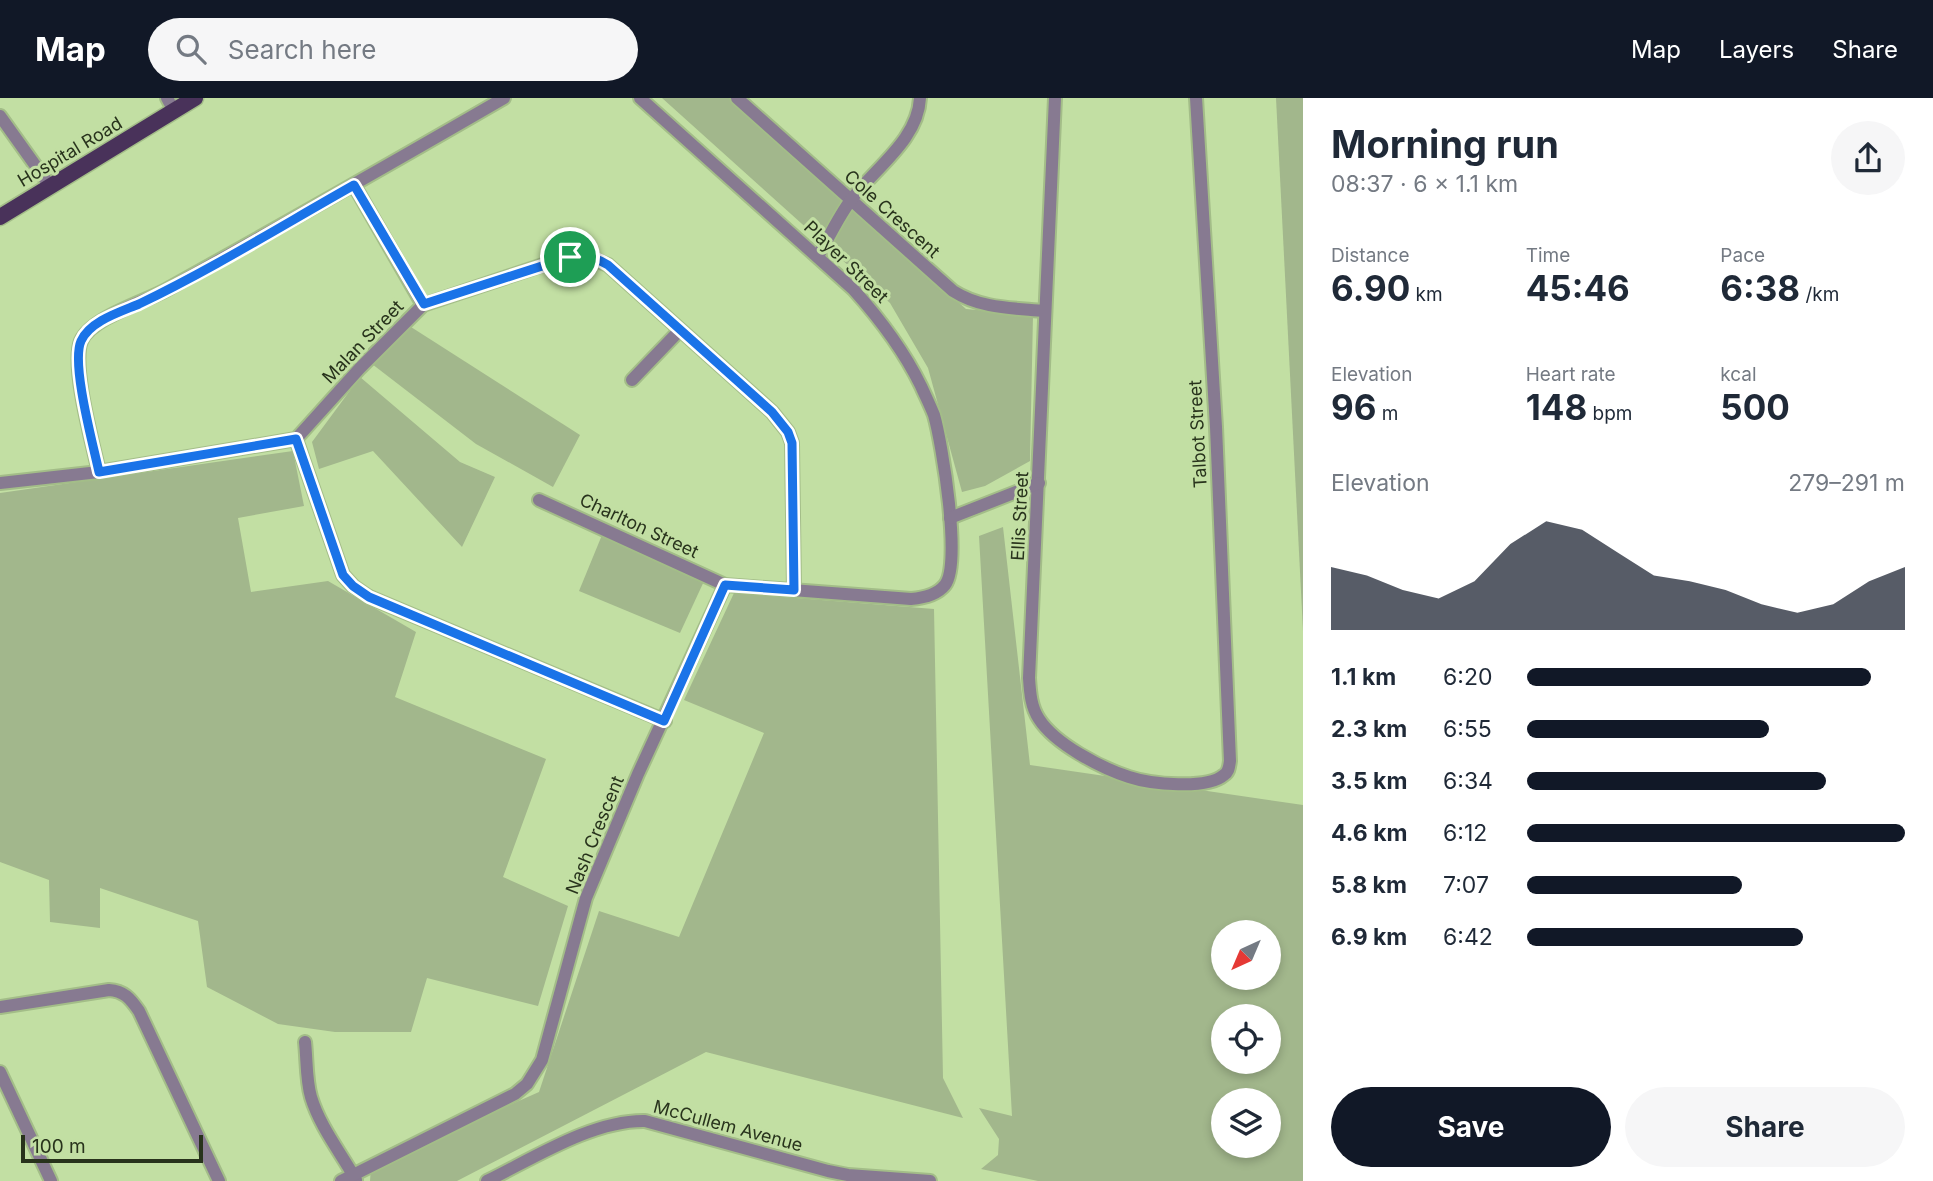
<!DOCTYPE html>
<html lang="en">
<head>
<meta charset="utf-8">
<style>
  :root { --surface:#fff; --page:#f6f6f7; --text:#1f2937; --muted:#747a83; --accent:#111827 }
  body { margin:0; font-family:Inter,sans-serif; background:var(--page); color:var(--text); height:100vh; display:flex; flex-direction:column; font-size:26px; white-space:nowrap }
  * { box-sizing:border-box; margin:0 }
  p { font-size:23px; color:var(--muted) }
  .icon { flex:none; width:38px; height:38px; fill:none; stroke:currentColor; stroke-width:2; stroke-linecap:round; stroke-linejoin:round }
  .map { position:relative; flex:1; overflow:hidden }
  .side { display:flex; flex-direction:column; background:var(--surface); width:630px }
  .side>* { flex:none }
  .needle { width:46px; rotate:224deg }
  .fabs { position:absolute; left:1211px; top:822px; display:grid; gap:14px }
  .fabs a { display:grid; place-items:center; width:70px; height:70px; border-radius:50%; background:var(--surface); box-shadow:0 4px 10px #0003; font-size:35px }
  .scale { position:absolute; left:21px; bottom:18px; width:182px; box-sizing:border-box; padding-left:7px; border:4px solid #28331c; border-top:0; font-size:19px; line-height:24px; white-space:nowrap; color:#28331c; -webkit-text-stroke:5px #c2dfa3; paint-order:stroke }
  .pin { position:absolute; display:grid; place-items:center; width:60px; height:60px; color:#fff; margin:-30px; border:4px solid #fff; border-radius:50%; box-shadow:0 2px 7px #0007 }
  .round { display:grid; place-items:center; flex:none; width:74px; height:74px; border-radius:37px; background:var(--page) }
  .summary { display:flex; align-items:center; justify-content:space-between; height:119px; padding:0 28px }
  h1 { font-size:38px; font-weight:700; line-height:52px }
  .stats { display:grid; grid-template-columns:repeat(3,1fr); gap:10px; height:119px; padding:7px 28px }
  .stats div { display:grid; align-content:center }
  .stats b { font-size:35px; font-weight:700 }
  .stats small { font-size:19px; font-weight:400 }
  .stats p { font-size:19px }
  .chart { height:196px; padding:14px 28px }
  .chart p { display:flex; justify-content:space-between }
  .chart svg { width:100%; height:126px; margin-top:7px; fill:var(--accent); opacity:.7 }
  .action { display:flex; gap:14px; margin-top:auto; padding:14px 28px }
  .action a { flex:1; height:80px; border-radius:42px; background:var(--accent); color:#fff; font-size:28px; font-weight:700; line-height:80px; text-align:center }
  .action a+a { background:var(--page); color:var(--text) }
  ul { padding:0 28px; list-style:none; font-size:23px }
  li { display:grid; grid-template-columns:112px 84px 1fr; align-items:center; height:52px }
  li i { height:18px; border-radius:9px; background:var(--accent) }
  header { display:flex; align-items:center; gap:42px; box-sizing:border-box; height:98px; padding:0 35px; background:var(--accent); color:#fff }
  header strong { font-size:33px }
  nav { display:flex; gap:38px; margin-inline-start:auto; font-size:24px }
  .search { width:490px; height:63px; background:var(--page); display:flex; align-items:center; gap:18px; box-sizing:border-box; padding:0 24px; border-radius:38px; color:var(--muted); font-size:26px }
  main { display:flex; flex:1; min-height:0 }
  .map>svg:first-child { display:block }
</style>
</head>
<body>
<header>
<strong>Map</strong>
<div class="search"><svg class="icon" aria-label="search" viewBox="0 0 24 24"><circle cx="10" cy="10" r="6"/><path d="M15 15l6 6"/></svg>Search here</div>
<nav><a>Map</a><a>Layers</a><a>Share</a></nav>
</header>
<main>
<div class="map">
<svg width="1303" height="1083" viewBox="0 0 1303 1083">
  <rect width="100%" height="100%" fill="#c2dfa3"/>
  <!-- green -->
  <g fill="#a2b78c" fill-rule="evenodd">
    <polygon points="662,0 730,0 966,211 1033,217 1030,363 985,388 962,394 928,270 890,205"/>
    <polygon points="1276,0 1303,0 1303,533"/>
    <polygon points="411,229 580,337 553,389 476,346 372,266"/>
    <polygon points="360,279 460,364 495,379 462,449 373,353 319,371 312,344"/>
    <polygon points="293,353 304,408 238,420 251,494 328,483 416,534 395,599 546,661 503,779 568,808 538,908 427,880 411,934 335,934 278,926 207,889 198,823 100,790 100,830 50,824 49,782 0,764 0,395"/>
    <path d="M1003,429L1030,667L1303,707V1083H1038L981,1071L998,1057L999,1041L979,1010L1012,1018L979,438ZM1223,835H1269V880H1223ZM1223,919H1269V964H1223ZM1223,1003H1269V1048H1223Z"/>
    <polygon points="602,437 705,481 680,535 579,493"/>
    <polygon points="734,495 934,511 943,980 963,1020 706,954 457,1083 370,1083 371,1069 539,994 599,813 679,839 764,635 684,602"/>
  </g>
  <g fill="none" stroke-linecap="round" stroke-linejoin="round">
    <defs>
      <g id="minor">
        <polyline points="167,0 174,13"/>
        <path d="M737,0L953,193C981,211 1013,210 1045,213"/>
        <path d="M1055,0L1029,580C1030,595 1031,609 1039,621C1055,646 1101,670 1129,679C1150,686 1207,692 1224,677C1229,674 1229,669 1230,663L1216,329L1196,0"/>
        <polyline points="0,18 50,88"/>
        <polyline points="354,87 423,207"/>
        <path d="M818,158C829,140 838,119 851,102C875,70 918,42 920,0"/>
        <polyline points="632,282 680,232"/>
        <polyline points="296,341 343,477 353,488 369,499 665,623"/>
        <path d="M99,374C93,346 71,268 81,243C91,220 144,204 166,192C279,129 392,65 504,0"/>
        <polyline points="0,385 99,374 296,341 360,270 423,207 570,158 584,157 608,167 772,314 788,334 792,345 794,492"/>
        <path d="M539,402L725,487L911,501C923,500 937,497 945,487C962,466 942,345 934,317C930,307 925,297 921,288C903,251 880,221 853,191L640,0"/>
        <polyline points="950,420 1039,385"/>
        <path d="M0,909L109,892C124,893 130,900 139,913L219,1083"/>
        <path d="M305,944C307,962 306,982 311,999C320,1029 341,1055 356,1082"/>
        <polyline points="0,974 51,1083"/>
        <polyline points="341,1083 515,996 527,986 542,962 586,800 638,676 725,487"/>
        <path d="M487,1083C534,1060 593,1022 645,1023L828,1073L848,1077L930,1083"/>
      </g>
      <polyline id="major" points="0,119 195,0"/>
    </defs>
    <!-- minor casing -->
    <use href="#minor" stroke="#a3bd88" stroke-width="16"/>
    <!-- major casing -->
    <use href="#major" stroke="#a3bd88" stroke-width="19"/>
    <!-- minor -->
    <use href="#minor" stroke="#877a91" stroke-width="12"/>
    <!-- major -->
    <use href="#major" stroke="#49325a" stroke-width="16"/>
  </g>
  <g fill="none" stroke-linecap="round" stroke-linejoin="round">
    <defs>
      <path id="route" d="M354,87L424,206L570,159C585,157 595,159 608,167L772,314L788,334L792,345L794,492L725,487L664,623L369,499L353,488L343,477L296,341L99,374C93,346 71,266 81,243C90,223 120,214 139,206C212,171 283,127 354,87Z"/>
    </defs>
    <!-- route casing -->
    <use href="#route" stroke="#fff" stroke-width="14"/>
    <!-- route -->
    <use href="#route" stroke="#1a73e8" stroke-width="9"/>
  </g>
  <g text-anchor="middle" stroke-width="6" stroke-linejoin="round" paint-order="stroke">
    <!-- street labels -->
    <g font-size="18" fill="#28331c" stroke="#c2dfa3">
      <text transform="translate(70 54) rotate(-31)" y="6">Hospital Road</text>
      <text transform="translate(892 116) rotate(42)" y="6">Cole Crescent</text>
      <text transform="translate(846 164) rotate(44)" y="6">Player Street</text>
      <text transform="translate(363 244) rotate(-46)" y="6">Malan Street</text>
      <text transform="translate(1198 336) rotate(-93)" y="6">Talbot Street</text>
      <text transform="translate(1020 418) rotate(-87)" y="6">Ellis Street</text>
      <text transform="translate(639 428) rotate(25)" y="6">Charlton Street</text>
      <text transform="translate(595 737) rotate(-68)" y="6">Nash Crescent</text>
      <text transform="translate(728 1028) rotate(15)" y="6">McCullem Avenue</text>
    </g>
  </g>
</svg>
<div class="fabs">
<a><svg class="needle" viewBox="-14 -14 28 28"><path d="M0-13l5 13h-10z" fill="#e53935"/><path d="M0 13l5-13h-10z" fill="#747a83"/></svg></a>
<a><svg class="icon" aria-label="locate" viewBox="0 0 24 24"><circle cx="12" cy="12" r="6"/><path d="M12 2v4M12 18v4M2 12h4M18 12h4"/></svg></a>
<a><svg class="icon" aria-label="layers" viewBox="0 0 24 24"><path d="M12 4l9 5-9 5-9-5zM3 14l9 5 9-5"/></svg></a>
</div>
<div class="scale">100 m</div>
<div class="pin" style="left:570px;top:159px;background:#1e9e55"><svg class="icon" aria-label="arrive" viewBox="0 0 24 24"><path d="M6 21V4h12l-3 4 3 4H6"/></svg></div>
</div>
<section class="side">
<div class="summary"><div><h1>Morning run</h1><p>08:37 · 6 × 1.1 km</p></div><a class="round"><svg class="icon" aria-label="share" viewBox="0 0 24 24"><path d="M12 15V3M7 8l5-5 5 5M5 13v7h14v-7"/></svg></a></div>
<div class="stats">
<div><p>Distance</p><b>6.90<small> km</small></b></div>
<div><p>Time</p><b>45:46</b></div>
<div><p>Pace</p><b>6:38<small> /km</small></b></div>
</div>
<div class="stats">
<div><p>Elevation</p><b>96<small> m</small></b></div>
<div><p>Heart rate</p><b>148<small> bpm</small></b></div>
<div><p>kcal</p><b>500</b></div>
</div>
<div class="chart"><p><span>Elevation</span>279–291 m</p>
<svg viewBox="0 0 160 44" preserveAspectRatio="none"><path d="M0 44V22L10 25L20 30L30 33L40 27L50 14L60 6L70 9L80 17L90 25L100 27L110 30L120 35L130 38L140 35L150 27L160 22V44z"/></svg>
</div>
<ul>
<li><b>1.1 km</b>6:20<i style="width:91%"></i></li>
<li><b>2.3 km</b>6:55<i style="width:64%"></i></li>
<li><b>3.5 km</b>6:34<i style="width:79%"></i></li>
<li><b>4.6 km</b>6:12<i style="width:100%"></i></li>
<li><b>5.8 km</b>7:07<i style="width:57%"></i></li>
<li><b>6.9 km</b>6:42<i style="width:73%"></i></li>
</ul>
<div class="action"><a>Save</a><a>Share</a></div>
</section>
</main>
</body>
</html>
